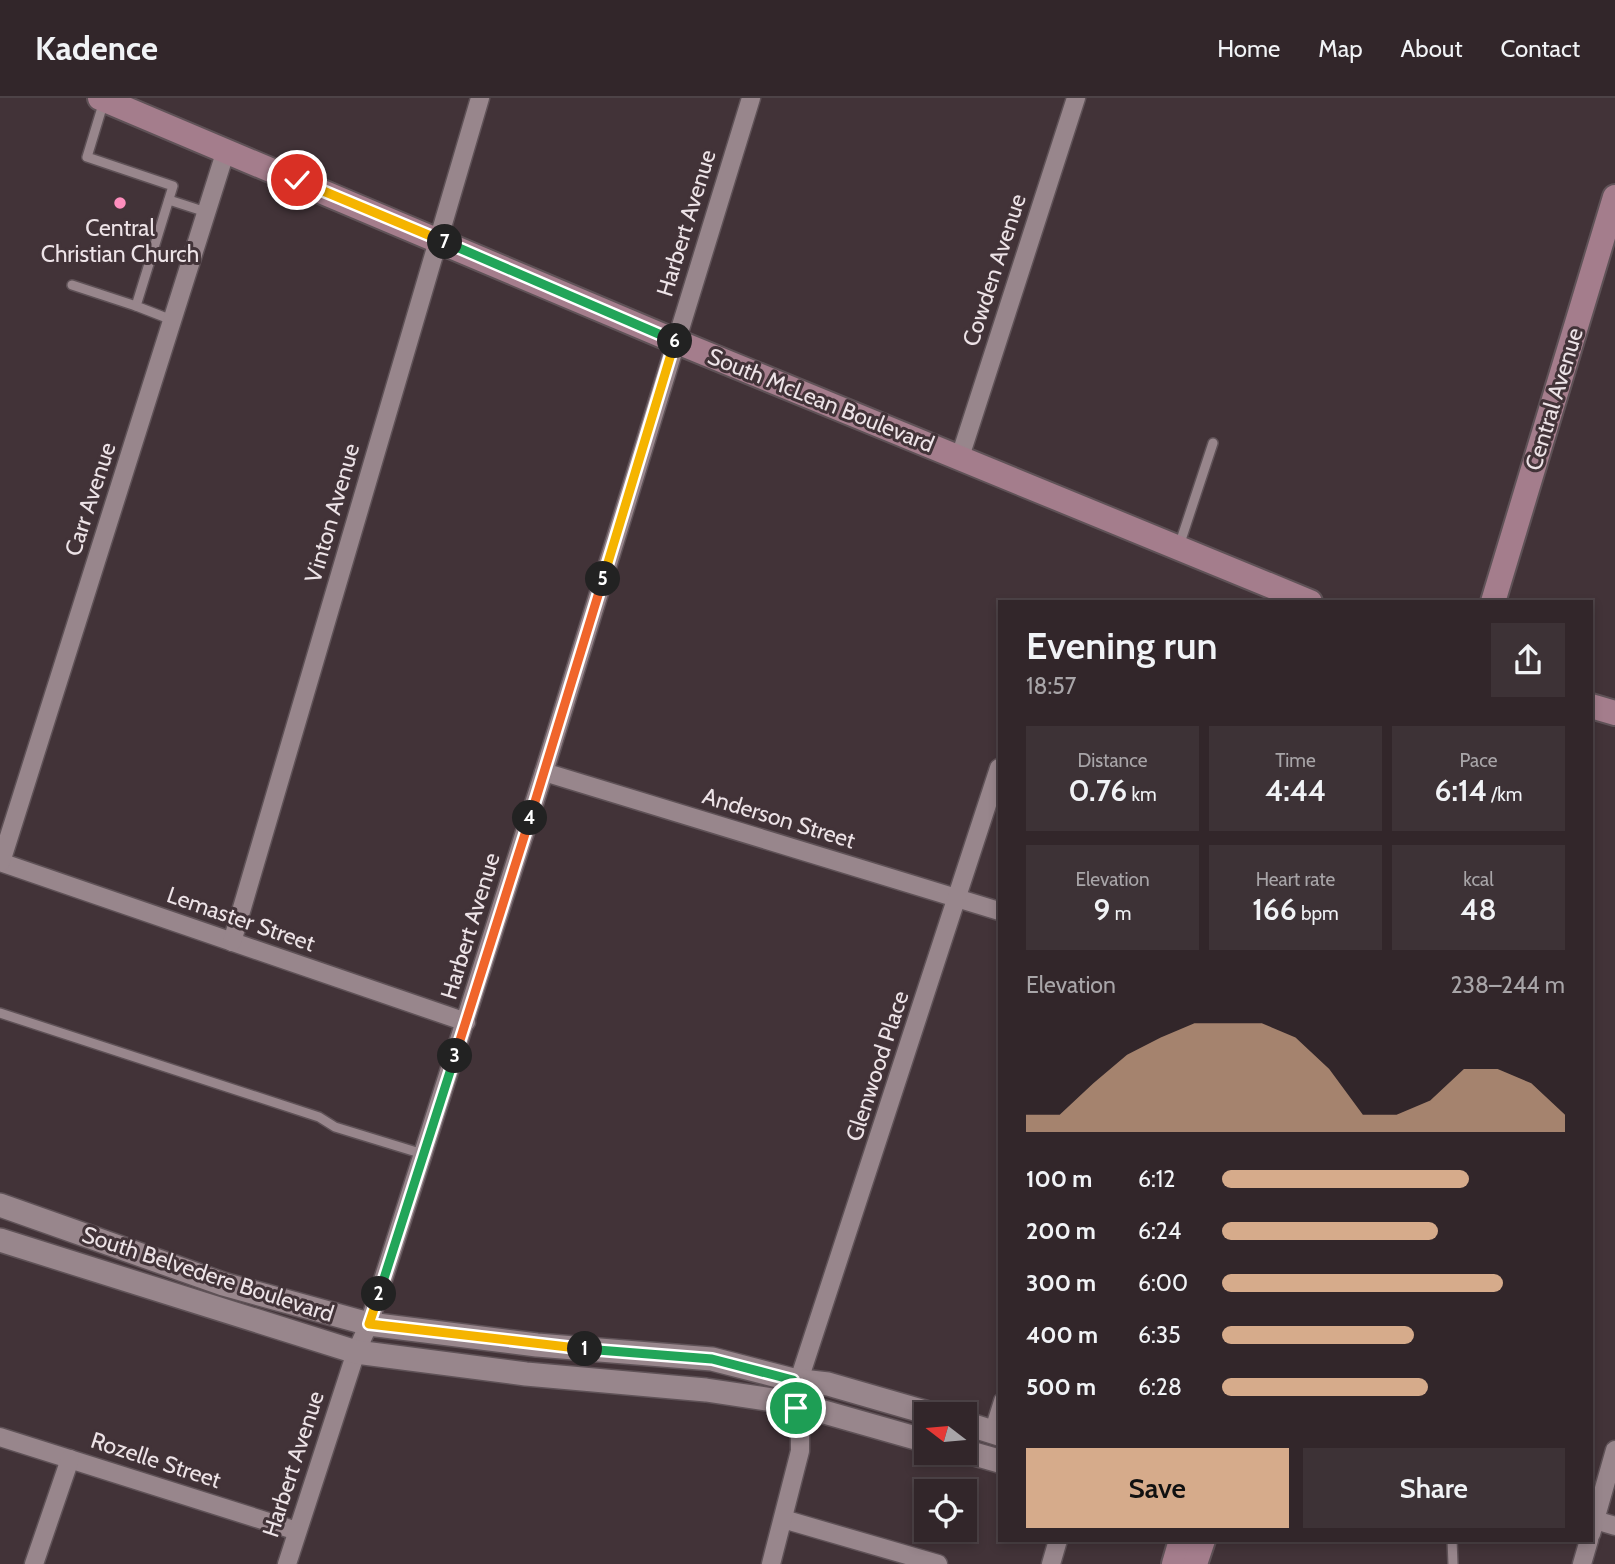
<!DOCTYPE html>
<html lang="en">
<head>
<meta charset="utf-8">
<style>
  :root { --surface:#32262a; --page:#3d3236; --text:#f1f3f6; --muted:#a8a5a8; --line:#4d4347; --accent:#d6ab8b }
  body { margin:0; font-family:Cabin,sans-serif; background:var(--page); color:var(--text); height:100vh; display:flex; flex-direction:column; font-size:26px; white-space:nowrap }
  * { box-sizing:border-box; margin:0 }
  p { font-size:23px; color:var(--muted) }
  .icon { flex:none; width:38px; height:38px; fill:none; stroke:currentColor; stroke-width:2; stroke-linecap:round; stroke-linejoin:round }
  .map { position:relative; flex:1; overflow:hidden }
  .drawer { position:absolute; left:998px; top:502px; width:595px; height:942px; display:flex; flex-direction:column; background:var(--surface); border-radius:0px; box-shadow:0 4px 10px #0003,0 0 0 2px var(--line) }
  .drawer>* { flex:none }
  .needle { width:46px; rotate:286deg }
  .buttons { position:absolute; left:914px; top:1304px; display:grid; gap:14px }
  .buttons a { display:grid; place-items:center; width:63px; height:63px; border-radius:0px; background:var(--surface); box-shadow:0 4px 10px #0003,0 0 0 2px var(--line); font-size:35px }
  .pin { position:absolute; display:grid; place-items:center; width:60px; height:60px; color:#fff; margin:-30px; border:4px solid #fff; border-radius:50%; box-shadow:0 2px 7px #0007 }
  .km { position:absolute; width:35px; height:35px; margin:-18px; border-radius:50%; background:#222; color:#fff; font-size:19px; line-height:35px; text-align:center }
  .round { display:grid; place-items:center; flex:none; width:74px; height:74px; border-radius:0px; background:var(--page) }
  .overview { display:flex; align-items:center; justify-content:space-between; height:119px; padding:0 28px }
  h1 { font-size:38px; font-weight:600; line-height:52px }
  .figures { display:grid; grid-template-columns:repeat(3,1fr); gap:10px; height:119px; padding:7px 28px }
  .figures div { display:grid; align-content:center; border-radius:0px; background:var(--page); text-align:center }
  .figures b { font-size:30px; font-weight:600 }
  .figures small { font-size:19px; font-weight:400 }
  .figures p { font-size:19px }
  .chart { height:196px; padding:14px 28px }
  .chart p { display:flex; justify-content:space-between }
  .chart svg { width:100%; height:126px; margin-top:7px; fill:var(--accent); opacity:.7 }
  .button { display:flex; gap:14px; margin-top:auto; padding:14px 28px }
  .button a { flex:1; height:80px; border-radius:0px; background:var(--accent); color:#111; font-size:28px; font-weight:600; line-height:80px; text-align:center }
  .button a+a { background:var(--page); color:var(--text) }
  ul { padding:0 28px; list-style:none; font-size:23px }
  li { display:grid; grid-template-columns:112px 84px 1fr; align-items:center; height:52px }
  li i { height:18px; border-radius:9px; background:var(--accent) }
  header { display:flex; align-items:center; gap:42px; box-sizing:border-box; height:98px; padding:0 35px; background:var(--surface); border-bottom:2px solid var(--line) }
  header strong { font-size:33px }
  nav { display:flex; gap:38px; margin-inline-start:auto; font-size:24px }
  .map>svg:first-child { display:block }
</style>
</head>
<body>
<header>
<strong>Kadence</strong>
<nav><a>Home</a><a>Map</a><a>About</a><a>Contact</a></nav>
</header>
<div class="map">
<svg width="1615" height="1466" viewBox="0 0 1615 1466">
  <rect width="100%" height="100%" fill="#423338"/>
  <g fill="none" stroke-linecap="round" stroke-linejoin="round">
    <defs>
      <g id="service">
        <polyline points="104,3 87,59 173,88 136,208 172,222"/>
        <polyline points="169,102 206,114"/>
        <polyline points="72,187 136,208"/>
        <polyline points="1179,448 1213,345"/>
        <polyline points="0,915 319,1019 335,1029 423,1056"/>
        <polyline points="989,1333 999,1301"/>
        <polyline points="1452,1442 1453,1466"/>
      </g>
      <g id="minor">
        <polyline points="960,359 1076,0"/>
        <polyline points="544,674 999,813"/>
        <polyline points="0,764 466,924"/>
        <polyline points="1,764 226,52"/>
        <polyline points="232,844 480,0"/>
        <polyline points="799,1282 999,670"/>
        <polyline points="0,1339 297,1433"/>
        <polyline points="783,1421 938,1466"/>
        <polyline points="1595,1422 1615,1428"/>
        <polyline points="1591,1436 1615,1352"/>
        <polyline points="34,1466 70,1361"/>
        <polyline points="287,1466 356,1254 369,1226 544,674 751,0"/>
        <polyline points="771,1466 800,1353 800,1309"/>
        <polyline points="1051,1466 1058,1442"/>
        <polyline points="1582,1466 1589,1442"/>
      </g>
      <g id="tertiary">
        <polyline points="0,1107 223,1186 369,1226 537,1247 712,1261 793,1282 828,1286 932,1316"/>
        <polyline points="0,1142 356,1254 526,1276 706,1292 786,1304 792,1309 803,1308 926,1343"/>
        <polyline points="964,1325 999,1336"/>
        <polyline points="964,1353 999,1363"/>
      </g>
      <g id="secondary">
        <polyline points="100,0 675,243 1310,504"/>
        <polyline points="1493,504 1615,99"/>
        <polyline points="1591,608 1615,615"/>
        <polyline points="1174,1466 1181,1442"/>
        <polyline points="1195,1466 1203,1442"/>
      </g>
    </defs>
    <!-- service casing -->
    <use href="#service" stroke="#5f5257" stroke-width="12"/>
    <!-- minor casing -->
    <use href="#minor" stroke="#5f5257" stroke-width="21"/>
    <!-- tertiary casing -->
    <use href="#tertiary" stroke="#5f5257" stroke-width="26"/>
    <!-- secondary casing -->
    <use href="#secondary" stroke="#5f5257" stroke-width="28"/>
    <!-- service -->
    <use href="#service" stroke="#98868c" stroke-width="9"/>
    <!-- minor -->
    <use href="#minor" stroke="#98868c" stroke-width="18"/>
    <!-- tertiary -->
    <use href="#tertiary" stroke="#98868c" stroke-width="23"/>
    <!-- secondary -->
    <use href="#secondary" stroke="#a47d8c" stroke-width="24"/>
  </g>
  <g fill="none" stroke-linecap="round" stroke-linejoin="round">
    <defs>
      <path id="split-1" d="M585,1251L712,1261L793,1282C784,1287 781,1295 786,1304L796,1310"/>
      <polyline id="split-2" points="379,1196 369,1226 585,1251"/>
      <polyline id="split-3" points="379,1196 455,958"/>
      <polyline id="split-4" points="455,958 530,720"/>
      <polyline id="split-5" points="530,720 603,481"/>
      <polyline id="split-6" points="603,481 675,243"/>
      <polyline id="split-7" points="445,144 675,243"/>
      <polyline id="split-8" points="297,82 445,144"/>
    </defs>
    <!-- split-1 casing -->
    <use href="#split-1" stroke="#fff" stroke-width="14"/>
    <!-- split-2 casing -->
    <use href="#split-2" stroke="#fff" stroke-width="14"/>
    <!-- split-3 casing -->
    <use href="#split-3" stroke="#fff" stroke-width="14"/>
    <!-- split-4 casing -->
    <use href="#split-4" stroke="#fff" stroke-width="14"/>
    <!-- split-5 casing -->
    <use href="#split-5" stroke="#fff" stroke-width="14"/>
    <!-- split-6 casing -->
    <use href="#split-6" stroke="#fff" stroke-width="14"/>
    <!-- split-7 casing -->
    <use href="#split-7" stroke="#fff" stroke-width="14"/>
    <!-- split-8 casing -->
    <use href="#split-8" stroke="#fff" stroke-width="14"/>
    <!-- split-1 -->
    <use href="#split-1" stroke="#22a559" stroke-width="9"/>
    <!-- split-2 -->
    <use href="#split-2" stroke="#f5b400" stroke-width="9"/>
    <!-- split-3 -->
    <use href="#split-3" stroke="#22a559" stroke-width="9"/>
    <!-- split-4 -->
    <use href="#split-4" stroke="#f0652b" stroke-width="9"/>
    <!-- split-5 -->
    <use href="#split-5" stroke="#f0652b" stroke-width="9"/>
    <!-- split-6 -->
    <use href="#split-6" stroke="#f5b400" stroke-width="9"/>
    <!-- split-7 -->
    <use href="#split-7" stroke="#22a559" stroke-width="9"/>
    <!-- split-8 -->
    <use href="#split-8" stroke="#f5b400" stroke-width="9"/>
  </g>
  <!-- markers -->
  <circle fill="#fe8ebd" stroke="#423338" stroke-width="2.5" cx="120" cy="105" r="7"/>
  <g text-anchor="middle" stroke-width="6" stroke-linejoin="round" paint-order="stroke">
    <!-- street labels -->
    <g font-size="23" fill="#ede3e7" stroke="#423338">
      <text transform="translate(686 125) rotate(-73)" y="8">Harbert Avenue</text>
      <text transform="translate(994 172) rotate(-72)" y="8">Cowden Avenue</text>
      <text transform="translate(1554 301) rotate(-73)" y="8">Central Avenue</text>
      <text transform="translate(821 302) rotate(22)" y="8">South McLean Boulevard</text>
      <text transform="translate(90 401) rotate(-72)" y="8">Carr Avenue</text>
      <text transform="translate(332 415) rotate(-74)" y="8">Vinton Avenue</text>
      <text transform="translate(779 720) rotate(17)" y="8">Anderson Street</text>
      <text transform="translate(241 821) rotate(19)" y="8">Lemaster Street</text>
      <text transform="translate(470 828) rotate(-73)" y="8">Harbert Avenue</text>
      <text transform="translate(877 968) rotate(-72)" y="8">Glenwood Place</text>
      <text transform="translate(208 1176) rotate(18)" y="8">South Belvedere Boulevard</text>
      <text transform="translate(156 1362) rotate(18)" y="8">Rozelle Street</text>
      <text transform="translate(293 1366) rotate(-72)" y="8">Harbert Avenue</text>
    </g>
    <!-- poi labels -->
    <g font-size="23" fill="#ede3e7" stroke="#423338">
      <text x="120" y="138">Central<tspan x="120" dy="26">Christian Church</tspan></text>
    </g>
  </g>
</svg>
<div class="buttons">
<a><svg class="needle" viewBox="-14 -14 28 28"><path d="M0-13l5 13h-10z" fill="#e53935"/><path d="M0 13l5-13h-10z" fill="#a8a5a8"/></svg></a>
<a><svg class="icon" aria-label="locate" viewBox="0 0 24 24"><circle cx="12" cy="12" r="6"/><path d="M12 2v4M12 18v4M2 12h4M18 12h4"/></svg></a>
</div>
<div class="pin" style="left:796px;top:1310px;background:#1e9e55"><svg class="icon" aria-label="arrive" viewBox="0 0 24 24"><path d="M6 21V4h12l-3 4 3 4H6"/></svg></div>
<div class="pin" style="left:297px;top:82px;background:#d93025"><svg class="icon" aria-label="check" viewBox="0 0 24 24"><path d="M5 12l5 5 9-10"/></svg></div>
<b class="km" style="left:585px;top:1251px">1</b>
<b class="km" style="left:379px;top:1196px">2</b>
<b class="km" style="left:455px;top:958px">3</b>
<b class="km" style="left:530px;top:720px">4</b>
<b class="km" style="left:603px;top:481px">5</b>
<b class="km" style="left:675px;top:243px">6</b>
<b class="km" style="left:445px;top:144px">7</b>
<section class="drawer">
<div class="overview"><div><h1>Evening run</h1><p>18:57</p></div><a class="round"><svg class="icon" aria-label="share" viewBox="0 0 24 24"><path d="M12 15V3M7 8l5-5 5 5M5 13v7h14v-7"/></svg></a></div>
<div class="figures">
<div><p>Distance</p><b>0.76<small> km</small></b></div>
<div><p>Time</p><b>4:44</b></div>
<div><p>Pace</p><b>6:14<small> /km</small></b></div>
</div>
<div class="figures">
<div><p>Elevation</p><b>9<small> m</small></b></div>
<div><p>Heart rate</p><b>166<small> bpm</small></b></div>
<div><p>kcal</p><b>48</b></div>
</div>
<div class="chart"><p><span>Elevation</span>238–244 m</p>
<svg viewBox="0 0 160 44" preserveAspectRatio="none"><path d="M0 44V38L10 38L20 27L30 17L40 11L50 6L60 6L70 6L80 11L90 22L100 38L110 38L120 33L130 22L140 22L150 27L160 38V44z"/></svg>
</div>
<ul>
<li><b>100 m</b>6:12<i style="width:72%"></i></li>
<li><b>200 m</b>6:24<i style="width:63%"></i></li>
<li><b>300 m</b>6:00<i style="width:82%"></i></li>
<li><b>400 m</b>6:35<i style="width:56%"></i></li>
<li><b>500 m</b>6:28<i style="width:60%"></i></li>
</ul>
<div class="button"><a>Save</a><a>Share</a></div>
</section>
</div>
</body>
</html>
